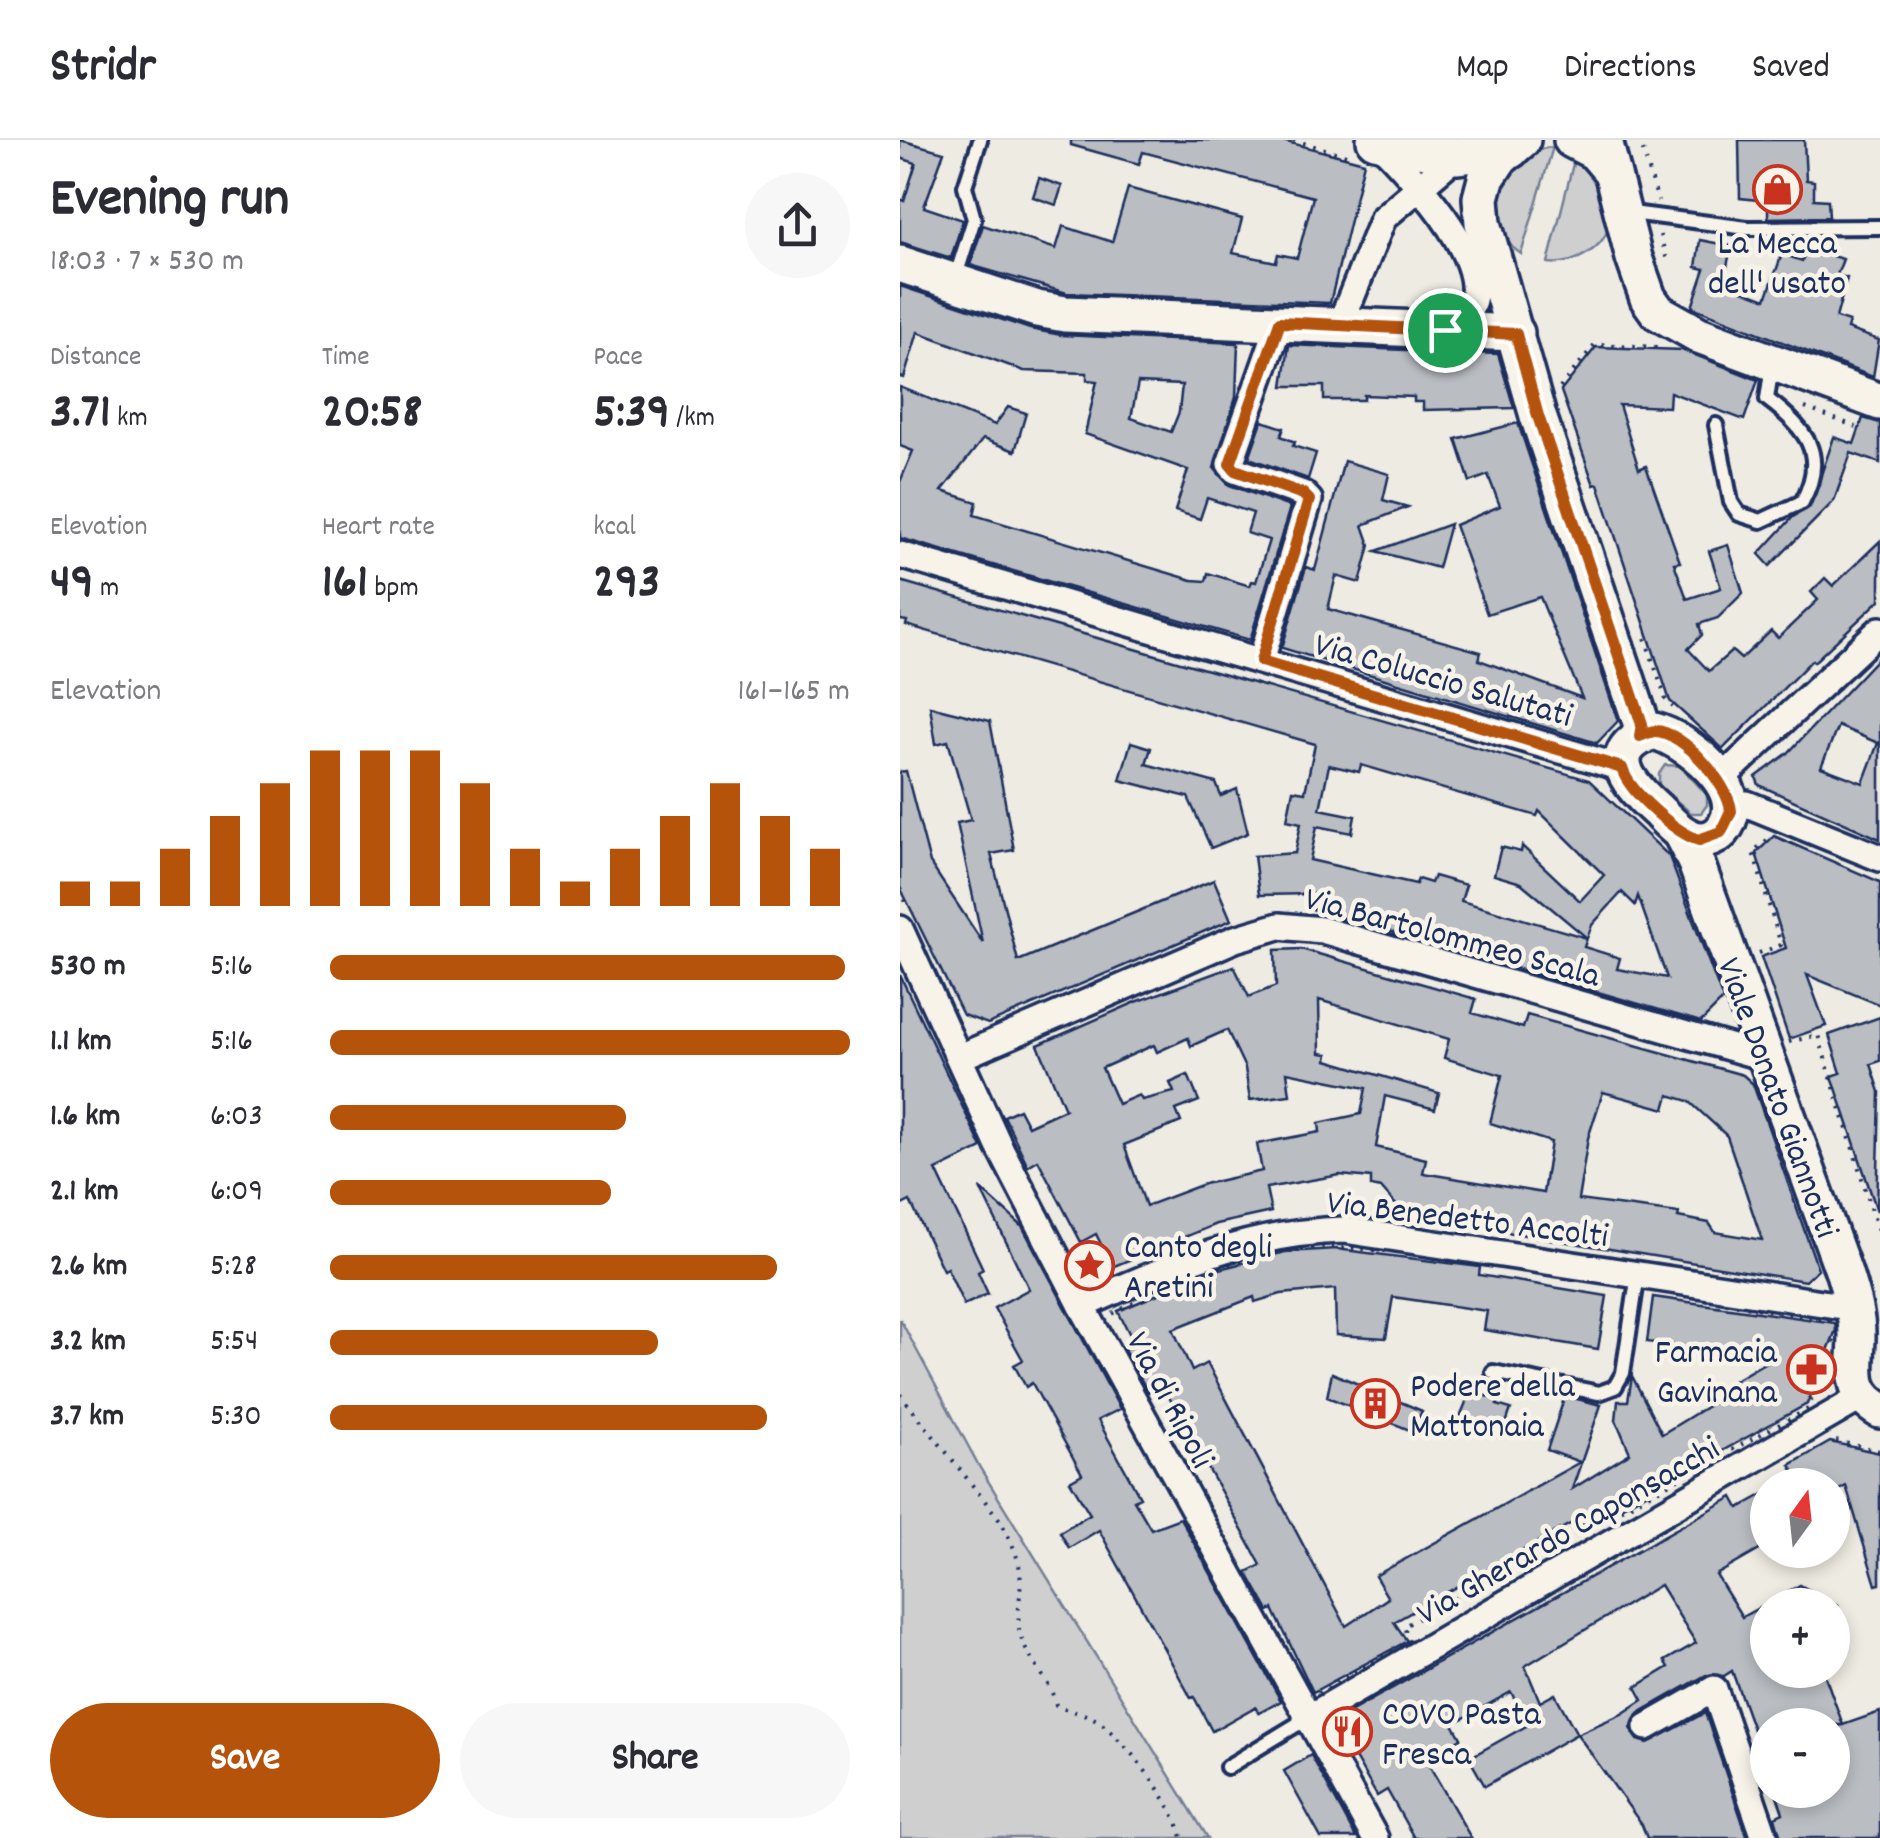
<!DOCTYPE html>
<html lang="en">
<head>
<meta charset="utf-8">
<style>
  :root { --surface:#fff; --page:#f7f7f7; --text:#2b2b33; --muted:#7c7c81; --line:#e1e1e2; --accent:#b45309 }
  body { margin:0; font-family:Dekko,sans-serif; background:var(--page); color:var(--text); height:100vh; display:flex; flex-direction:column; font-size:38px; white-space:nowrap }
  * { box-sizing:border-box; margin:0 }
  p { font-size:32px; color:var(--muted) }
  .icon { flex:none; width:55px; height:55px; fill:none; stroke:currentColor; stroke-width:2; stroke-linecap:round; stroke-linejoin:round }
  .map { position:relative; flex:1; overflow:hidden }
  .side { display:flex; flex-direction:column; background:var(--surface); width:900px }
  .side>* { flex:none }
  .needle { width:65px; rotate:15deg }
  .tools { position:absolute; left:850px; top:1328px; display:grid; gap:20px }
  .tools a { display:grid; place-items:center; width:100px; height:100px; border-radius:50%; background:var(--surface); box-shadow:0 5px 15px #0003; font-size:50px }
  .pin { position:absolute; display:grid; place-items:center; width:85px; height:85px; color:#fff; margin:-42px; border:5px solid #fff; border-radius:50%; box-shadow:0 2px 10px #0007 }
  .round { display:grid; place-items:center; flex:none; width:105px; height:105px; border-radius:52px; background:var(--page) }
  .summary { display:flex; align-items:center; justify-content:space-between; height:170px; padding:0 50px }
  h1 { font-size:55px; font-weight:700; line-height:75px }
  .stats { display:grid; grid-template-columns:repeat(3,1fr); gap:15px; height:170px; padding:10px 50px }
  .stats div { display:grid; align-content:center }
  .stats b { font-size:50px; font-weight:700 }
  .stats small { font-size:28px; font-weight:400 }
  .stats p { font-size:28px }
  .chart { height:280px; padding:20px 50px }
  .chart p { display:flex; justify-content:space-between }
  .chart svg { width:100%; height:180px; margin-top:10px; stroke:var(--accent); stroke-width:6 }
  .button { display:flex; gap:20px; margin-top:auto; padding:20px 50px }
  .button a { flex:1; height:115px; border-radius:60px; background:var(--accent); color:#fff; font-size:40px; font-weight:700; line-height:115px; text-align:center }
  .button a+a { background:var(--page); color:var(--text) }
  ul { padding:0 50px; list-style:none; font-size:32px }
  li { display:grid; grid-template-columns:160px 120px 1fr; align-items:center; height:75px }
  li i { height:25px; border-radius:12px; background:var(--accent) }
  header { display:flex; align-items:center; gap:60px; box-sizing:border-box; height:140px; padding:0 50px; background:var(--surface); border-bottom:2px solid var(--line) }
  header strong { font-size:48px }
  nav { display:flex; gap:55px; margin-inline-start:auto; font-size:35px }
  main { display:flex; flex:1; min-height:0 }
  .map>svg:first-child { display:block }
</style>
</head>
<body>
<header>
<strong>Stridr</strong>
<nav><a>Map</a><a>Directions</a><a>Saved</a></nav>
</header>
<main>
<section class="side">
<div class="summary"><div><h1>Evening run</h1><p>18:03 · 7 × 530 m</p></div><a class="round"><svg class="icon" aria-label="share" viewBox="0 0 24 24"><path d="M12 15V3M7 8l5-5 5 5M5 13v7h14v-7"/></svg></a></div>
<div class="stats">
<div><p>Distance</p><b>3.71<small> km</small></b></div>
<div><p>Time</p><b>20:58</b></div>
<div><p>Pace</p><b>5:39<small> /km</small></b></div>
</div>
<div class="stats">
<div><p>Elevation</p><b>49<small> m</small></b></div>
<div><p>Heart rate</p><b>161<small> bpm</small></b></div>
<div><p>kcal</p><b>293</b></div>
</div>
<div class="chart"><p><span>Elevation</span>161–165 m</p>
<svg viewBox="0 0 160 44" preserveAspectRatio="none"><path d="M5 44V38M15 44V38M25 44V30M35 44V22M45 44V14M55 44V6M65 44V6M75 44V6M85 44V14M95 44V30M105 44V38M115 44V30M125 44V22M135 44V14M145 44V22M155 44V30"/></svg>
</div>
<ul>
<li><b>530 m</b>5:16<i style="width:99%"></i></li>
<li><b>1.1 km</b>5:16<i style="width:100%"></i></li>
<li><b>1.6 km</b>6:03<i style="width:57%"></i></li>
<li><b>2.1 km</b>6:09<i style="width:54%"></i></li>
<li><b>2.6 km</b>5:28<i style="width:86%"></i></li>
<li><b>3.2 km</b>5:54<i style="width:63%"></i></li>
<li><b>3.7 km</b>5:30<i style="width:84%"></i></li>
</ul>
<div class="button"><a>Save</a><a>Share</a></div>
</section>
<div class="map">
<svg width="980" height="1698" viewBox="0 0 980 1698">
  <rect width="100%" height="100%" fill="#eeebe2"/>
  <filter id="ink" filterUnits="userSpaceOnUse"><feTurbulence type="fractalNoise" baseFrequency=".01" numOctaves="2"/><feDisplacementMap in="SourceGraphic" scale="20" xChannelSelector="R" yChannelSelector="G"/><feConvolveMatrix kernelMatrix="1 2 1 2 8 2 1 2 1" color-interpolation-filters="sRGB"/></filter>
  <g filter="url(#ink)">
    <!-- green -->
    <g fill="#cfcfcf" stroke="#757f96" stroke-width="2.5">
      <path d="M653,7L621,114C574,83 600,11 653,7Z"/>
      <path d="M676,12L697,26C701,42 712,66 710,81C706,109 673,126 648,123Z"/>
      <polygon points="765,625 780,626 807,655 807,665 801,673 791,673 759,646 759,634"/>
      <polygon points="0,1179 80,1328 308,1698 0,1698"/>
    </g>
    <!-- building -->
    <g fill="#babdc2" stroke="#1b2f5e" stroke-width="2.5" fill-rule="evenodd">
      <polygon points="0,0 44,12 24,67 63,80 51,118 0,102 0,59 4,61 16,23 0,18"/>
      <polygon points="171,0 379,0 464,22 430,163 167,153 70,125 83,85 156,109 163,86 212,102 228,48 342,79 333,113 376,122 378,114 397,118 413,57 243,12 239,24 171,5"/>
      <polygon points="839,0 904,0 906,40 914,41 914,59 928,60 929,77 868,78 868,61 840,58"/>
      <polygon points="139,38 162,46 156,65 133,57"/>
      <polygon points="800,100 831,106 824,143 866,159 882,114 902,121 906,109 943,119 937,135 947,138 936,178 949,182 947,189 979,200 973,237 792,167 805,129 796,127"/>
      <path d="M0,146L130,189L161,195L338,203L336,257L314,328L329,345L390,367L350,500L0,398V342L13,311L0,306V247L95,285L108,267L126,273L115,311L83,299L42,351L77,362L74,375L292,440L306,441L308,433L350,446L352,441L356,442L369,400L347,393L353,373L307,358L300,379L275,371L288,330L185,294L197,241L187,240V233L124,231L18,192L4,238L0,237ZM238,243L282,245L279,272L271,292L231,278Z"/>
      <polygon points="389,205 598,214 614,268 523,270 523,262 514,262 514,257 464,255 464,260 424,260 424,246 383,246"/>
      <polygon points="696,207 783,210 858,240 844,280 770,252 769,267 719,265 739,329 746,326 780,422 774,423 787,459 821,448 809,411 828,405 843,453 818,478 799,484 802,495 788,509 809,531 832,511 841,519 871,491 878,498 918,460 911,452 925,438 933,446 980,401 980,460 914,522 912,520 823,609 770,561 698,344 694,345 661,251"/>
      <polygon points="963,278 980,283 980,323 951,313 934,361 870,426 859,414 893,377 910,367 934,297 954,304"/>
      <polygon points="362,281 384,288 381,296 395,302 393,306 416,313 408,339 349,318"/>
      <polygon points="618,283 718,581 697,603 382,508 406,427 415,430 444,321 489,334 483,360 508,367 463,385 470,405 460,443 436,436 428,469 581,512 579,520 682,558 640,457 587,474 555,385 600,366 588,335 570,342 556,299"/>
      <polygon points="550,384 538,428 476,411"/>
      <path d="M0,441L689,640L769,716L823,860L801,882L409,768L412,754L359,755L354,716L395,713L401,683L387,680L393,650L405,652L415,604L6,485L7,481L0,480ZM429,625L459,632L461,625L637,676L639,671L704,735L680,761L622,706L621,712L601,707L594,735L621,743L687,798L692,785L722,752L735,765L738,756L767,838L717,829L720,818L684,807L687,798L561,761L566,745L534,736L531,743L518,739L516,744L410,720L417,686L452,693L455,676L420,669Z"/>
      <path d="M980,516V699L859,645L856,637L888,613ZM938,586L978,603L963,643L921,627Z"/>
      <polygon points="30,566 90,581 114,710 91,714 118,821 314,740 331,780 88,884 63,875 0,747 0,632 6,631 30,723 83,803 57,683 71,680 48,601 36,604"/>
      <polygon points="231,602 251,608 246,624 316,643 321,656 337,649 348,693 311,708 288,657 220,640"/>
      <polygon points="874,696 980,742 980,865 907,835 926,886 889,899 861,817 886,808 856,713"/>
      <path d="M401,809L576,859L572,873L623,888L627,875L843,935L853,944L918,1129L905,1141L516,1077L505,1075L481,1048L471,1046V1038L440,1035L366,1048L371,1072L316,1084L212,1127L196,1094L181,1102L138,1020L128,1026L104,976L119,969L128,986L165,969L138,905L236,862L334,826L349,857L376,846L375,810ZM419,860L549,899L544,918L602,935L590,983L651,1002L643,1053L523,1033L526,1019L476,1007L485,956L535,969L539,953L427,920L428,914L420,913ZM327,890L345,928L350,960L390,955L387,932L466,948L461,974L419,983L420,992L357,1004L362,1031L304,1044L246,1066L224,1005L281,982L276,970L299,961L288,935L270,943L274,952L242,960L239,955L218,964L202,928L254,905L257,912L288,898L291,906ZM703,952L765,969L769,955L789,961L827,996L862,1100L815,1092L809,1083L778,1077L779,1073L678,1060L688,998Z"/>
      <polygon points="0,835 82,1008 36,1030 83,1129 78,1132 88,1154 64,1165 47,1128 43,1130 10,1061 0,1066"/>
      <polygon points="980,877 980,921 971,924 980,952 977,1071 932,936 941,933 929,895"/>
      <polygon points="80,1048 122,1086 220,1269 198,1280 240,1357 234,1360 251,1389 280,1378 381,1561 359,1573 355,1567 312,1591 294,1557 291,1558 199,1390 169,1408 160,1392 190,1374 170,1341 182,1334 132,1243 126,1247 114,1225 123,1220 94,1168 129,1149"/>
      <polygon points="436,1109 580,1127 579,1135 707,1156 698,1209 584,1190 587,1171 493,1157 486,1198 436,1195 435,1149 381,1154 355,1162 354,1157 273,1189 292,1231 307,1223 446,1486 488,1458 475,1436 680,1322 647,1310 665,1256 701,1265 672,1349 730,1313 716,1280 718,1261 728,1261 732,1236 762,1294 827,1254 823,1247 871,1219 747,1202 753,1157 935,1183 936,1190 907,1264 719,1368 682,1386 679,1379 494,1482 507,1501 413,1552 373,1469 369,1471 347,1432 361,1425 263,1246 248,1252 224,1209 234,1203 218,1171 312,1131 385,1112"/>
      <polygon points="432,1233 522,1271 512,1291 427,1257"/>
      <polygon points="580,1254 600,1260 597,1265 611,1269 601,1298 559,1279 569,1255 579,1258"/>
      <polygon points="930,1302 980,1313 980,1444 976,1445 946,1346 932,1354 932,1345 902,1345 890,1325"/>
      <path d="M868,1352V1405L816,1435L842,1477L900,1445L936,1465H868V1530H923L943,1585L980,1572V1698H881L875,1677L883,1673L875,1650H932V1588L942,1585H868L865,1623L832,1531L824,1536L806,1535L739,1573L731,1588L738,1600L748,1603L805,1573L848,1698H747L742,1685L677,1594L585,1646L569,1618L628,1585L611,1552L553,1584L561,1598L525,1618L571,1698H514L487,1650L477,1656L434,1581L833,1357L839,1368ZM760,1445L796,1503L765,1521L769,1527L736,1547L743,1560L722,1574L677,1594L655,1554L640,1562L625,1526Z"/>
      <polygon points="411,1615 412,1617 456,1698 421,1698 384,1631"/>
    </g>
    <g fill="none" stroke-linecap="round" stroke-linejoin="round">
      <defs>
        <g id="lane">
          <polyline points="724,72 847,88 980,87"/>
          <polyline points="55,139 74,79 65,46 80,0"/>
          <path d="M816,285L831,362L839,374L861,381L902,362C928,315 906,288 867,259L872,225"/>
          <polyline points="593,1232 699,1253 715,1247 723,1233 738,1134"/>
          <polyline points="327,1627 406,1579"/>
        </g>
        <g id="street">
          <path d="M478,1C511,35 628,154 545,190"/>
          <polyline points="441,183 483,78 556,16"/>
          <polyline points="0,415 722,628"/>
          <polyline points="361,521 409,360 403,354 335,330 330,324 380,182"/>
          <polyline points="820,640 980,490"/>
          <polyline points="831,665 847,664 980,718"/>
          <polyline points="0,789 99,1006 182,1166 475,1698"/>
          <polyline points="60,917 335,799 379,786 422,790 867,918"/>
          <path d="M182,1166C266,1127 350,1092 444,1090L955,1168"/>
          <polyline points="406,1579 962,1257"/>
          <polyline points="747,1587 814,1549 865,1698"/>
        </g>
        <g id="secondary">
          <polyline points="475,0 556,16 611,10"/>
          <polyline points="622,0 599,19 586,39 581,58 583,83 638,276 742,585 739,596"/>
          <polyline points="672,0 695,12 712,32"/>
          <polyline points="704,0 734,118 748,158 758,172 799,195 980,262"/>
          <polyline points="0,124 137,169 165,174 616,193"/>
          <path d="M754,591C785,599 848,647 826,685C821,694 812,700 801,700C783,699 769,682 757,670C728,644 699,611 754,591Z"/>
          <path d="M781,693L796,723L944,1133C950,1153 957,1173 957,1195C957,1228 947,1251 980,1270"/>
        </g>
      </defs>
      <!-- lane casing -->
      <use href="#lane" stroke="#1b2f5e" stroke-width="20"/>
      <!-- street casing -->
      <use href="#street" stroke="#1b2f5e" stroke-width="32"/>
      <!-- secondary casing -->
      <use href="#secondary" stroke="#1b2f5e" stroke-width="42"/>
      <!-- path -->
      <g stroke="#1b2f5e" stroke-width="4" stroke-dasharray="2.5 8" stroke-linecap="butt">
        <polyline points="393,0 450,16"/>
        <polyline points="740,0 758,61"/>
        <polyline points="760,95 767,120"/>
        <polyline points="660,248 695,204 759,207"/>
        <polyline points="905,268 957,287 959,282"/>
        <polyline points="745,498 766,560 773,567"/>
        <polyline points="0,750 9,768"/>
        <polyline points="859,813 881,805 853,712 867,700"/>
        <polyline points="889,902 918,895 980,1097"/>
        <path d="M431,1106L541,1116L941,1182L908,1269L504,1486L509,1502L404,1561L202,1180C273,1139 348,1112 431,1106Z"/>
        <path d="M0,1254L100,1380C108,1395 118,1414 120,1431C123,1455 113,1480 123,1503C133,1526 150,1540 156,1565C168,1572 182,1572 193,1578C221,1593 277,1667 282,1698"/>
        <polyline points="936,1301 980,1311"/>
      </g>
      <!-- lane -->
      <use href="#lane" stroke="#f7f3e8" stroke-width="12"/>
      <!-- street -->
      <use href="#street" stroke="#f7f3e8" stroke-width="25"/>
      <!-- secondary -->
      <use href="#secondary" stroke="#f7f3e8" stroke-width="35"/>
    </g>
  </g>
  <g fill="none" stroke-linecap="round" stroke-linejoin="round" filter="url(#ink)">
    <defs>
      <path id="route" d="M380,182L616,194L638,276L742,584L740,596C742,595 752,591 755,591C783,591 829,645 831,671L821,692L799,700C776,693 728,651 722,628L361,521L409,360L403,354L335,330L330,324Z"/>
    </defs>
    <!-- route casing -->
    <use href="#route" stroke="#fff" stroke-width="20"/>
    <!-- route -->
    <use href="#route" stroke="#b45309" stroke-width="12"/>
  </g>
  <!-- icons -->
  <defs>
    <symbol id="shop-ring" viewBox="-11 -11 22 22"><circle r="9.5" fill="#f7f3e8" stroke="#c8321e" stroke-width="1.5"/><path d="M-5-2.5h2.3a2.7 3.5 0 0 1 5.4 0H5L5.5 6h-11ZM-1.5-2.5h3a1.5 2.3 0 0 0-3 0Z" fill="#c8321e"/></symbol>
    <symbol id="sight-ring" viewBox="-11 -11 22 22"><circle r="9.5" fill="#f7f3e8" stroke="#c8321e" stroke-width="1.5"/><path d="M0-6L1.8-2.2L6-1.7L2.9 1.2L3.7 5.4L0 3.3L-3.7 5.4L-2.9 1.2L-6-1.7L-1.8-2.2Z" fill="#c8321e"/></symbol>
    <symbol id="pharmacy-ring" viewBox="-11 -11 22 22"><circle r="9.5" fill="#f7f3e8" stroke="#c8321e" stroke-width="1.5"/><path d="M-2-6h4v4h4v4h-4v4h-4v-4h-4v-4h4Z" fill="#c8321e"/></symbol>
    <symbol id="building-ring" viewBox="-11 -11 22 22"><circle r="9.5" fill="#f7f3e8" stroke="#c8321e" stroke-width="1.5"/><path d="M-4-6H4V6H1V3H-1V6H-4ZM-2.5-4.3h1.7v1.8h-1.7ZM.8-4.3h1.7v1.8H.8ZM-2.5-1h1.7V.8h-1.7ZM.8-1h1.7V.8H.8Z" fill="#c8321e"/></symbol>
    <symbol id="restaurant-ring" viewBox="-11 -11 22 22"><circle r="9.5" fill="#f7f3e8" stroke="#c8321e" stroke-width="1.5"/><path d="M-5-6h1v4h1v-4h1v4h1v-4h1v5L-1.5 .5V6h-2V.5L-5-1ZM5-6V6H3V1.5H1.5Q1.5-4 5-6Z" fill="#c8321e"/></symbol>
  </defs>
  <g fill-rule="evenodd">
    <use href="#shop-ring" x="850" y="22" width="55" height="55"/>
    <use href="#sight-ring" x="162" y="1098" width="55" height="55"/>
    <use href="#pharmacy-ring" x="884" y="1202" width="55" height="55"/>
    <use href="#building-ring" x="448" y="1236" width="55" height="55"/>
    <use href="#restaurant-ring" x="420" y="1564" width="55" height="55"/>
  </g>
  <g text-anchor="middle" stroke-width="9" stroke-linejoin="round" paint-order="stroke">
    <!-- poi labels -->
    <g font-size="35" fill="#1b2f5e" stroke="#f7f3e8" text-anchor="start">
      <text x="877" y="113" text-anchor="middle">La Mecca<tspan x="877" dy="40">dell' usato</tspan></text>
      <text x="224" y="1117">Canto degli<tspan x="224" dy="40">Aretini</tspan></text>
      <text x="877" y="1222" text-anchor="end">Farmacia<tspan x="877" dy="40">Gavinana</tspan></text>
      <text x="510" y="1256">Podere della<tspan x="510" dy="40">Mattonaia</tspan></text>
      <text x="482" y="1584">COVO Pasta<tspan x="482" dy="40">Fresca</tspan></text>
    </g>
    <!-- street labels -->
    <g font-size="35" fill="#1b2f5e" stroke="#f7f3e8">
      <text transform="translate(544 538) rotate(16)" y="12">Via Coluccio Salutati</text>
      <text transform="translate(553 795) rotate(15)" y="12">Via Bartolommeo Scala</text>
      <text transform="translate(880 957) rotate(70)" y="12">Viale Donato Giannotti</text>
      <text transform="translate(568 1077) rotate(7)" y="12">Via Benedetto Accolti</text>
      <text transform="translate(272 1259) rotate(62)" y="12">Via di Ripoli</text>
      <text transform="translate(667 1389) rotate(-30)" y="12">Via Gherardo Caponsacchi</text>
    </g>
  </g>
</svg>
<div class="tools">
<a><svg class="needle" viewBox="-14 -14 28 28"><path d="M0-13l5 13h-10z" fill="#e53935"/><path d="M0 13l5-13h-10z" fill="#7c7c81"/></svg></a>
<a>+</a>
<a>−</a>
</div>
<div class="pin" style="left:545px;top:190px;background:#1e9e55"><svg class="icon" aria-label="arrive" viewBox="0 0 24 24"><path d="M6 21V4h12l-3 4 3 4H6"/></svg></div>
</div>
</main>
</body>
</html>
